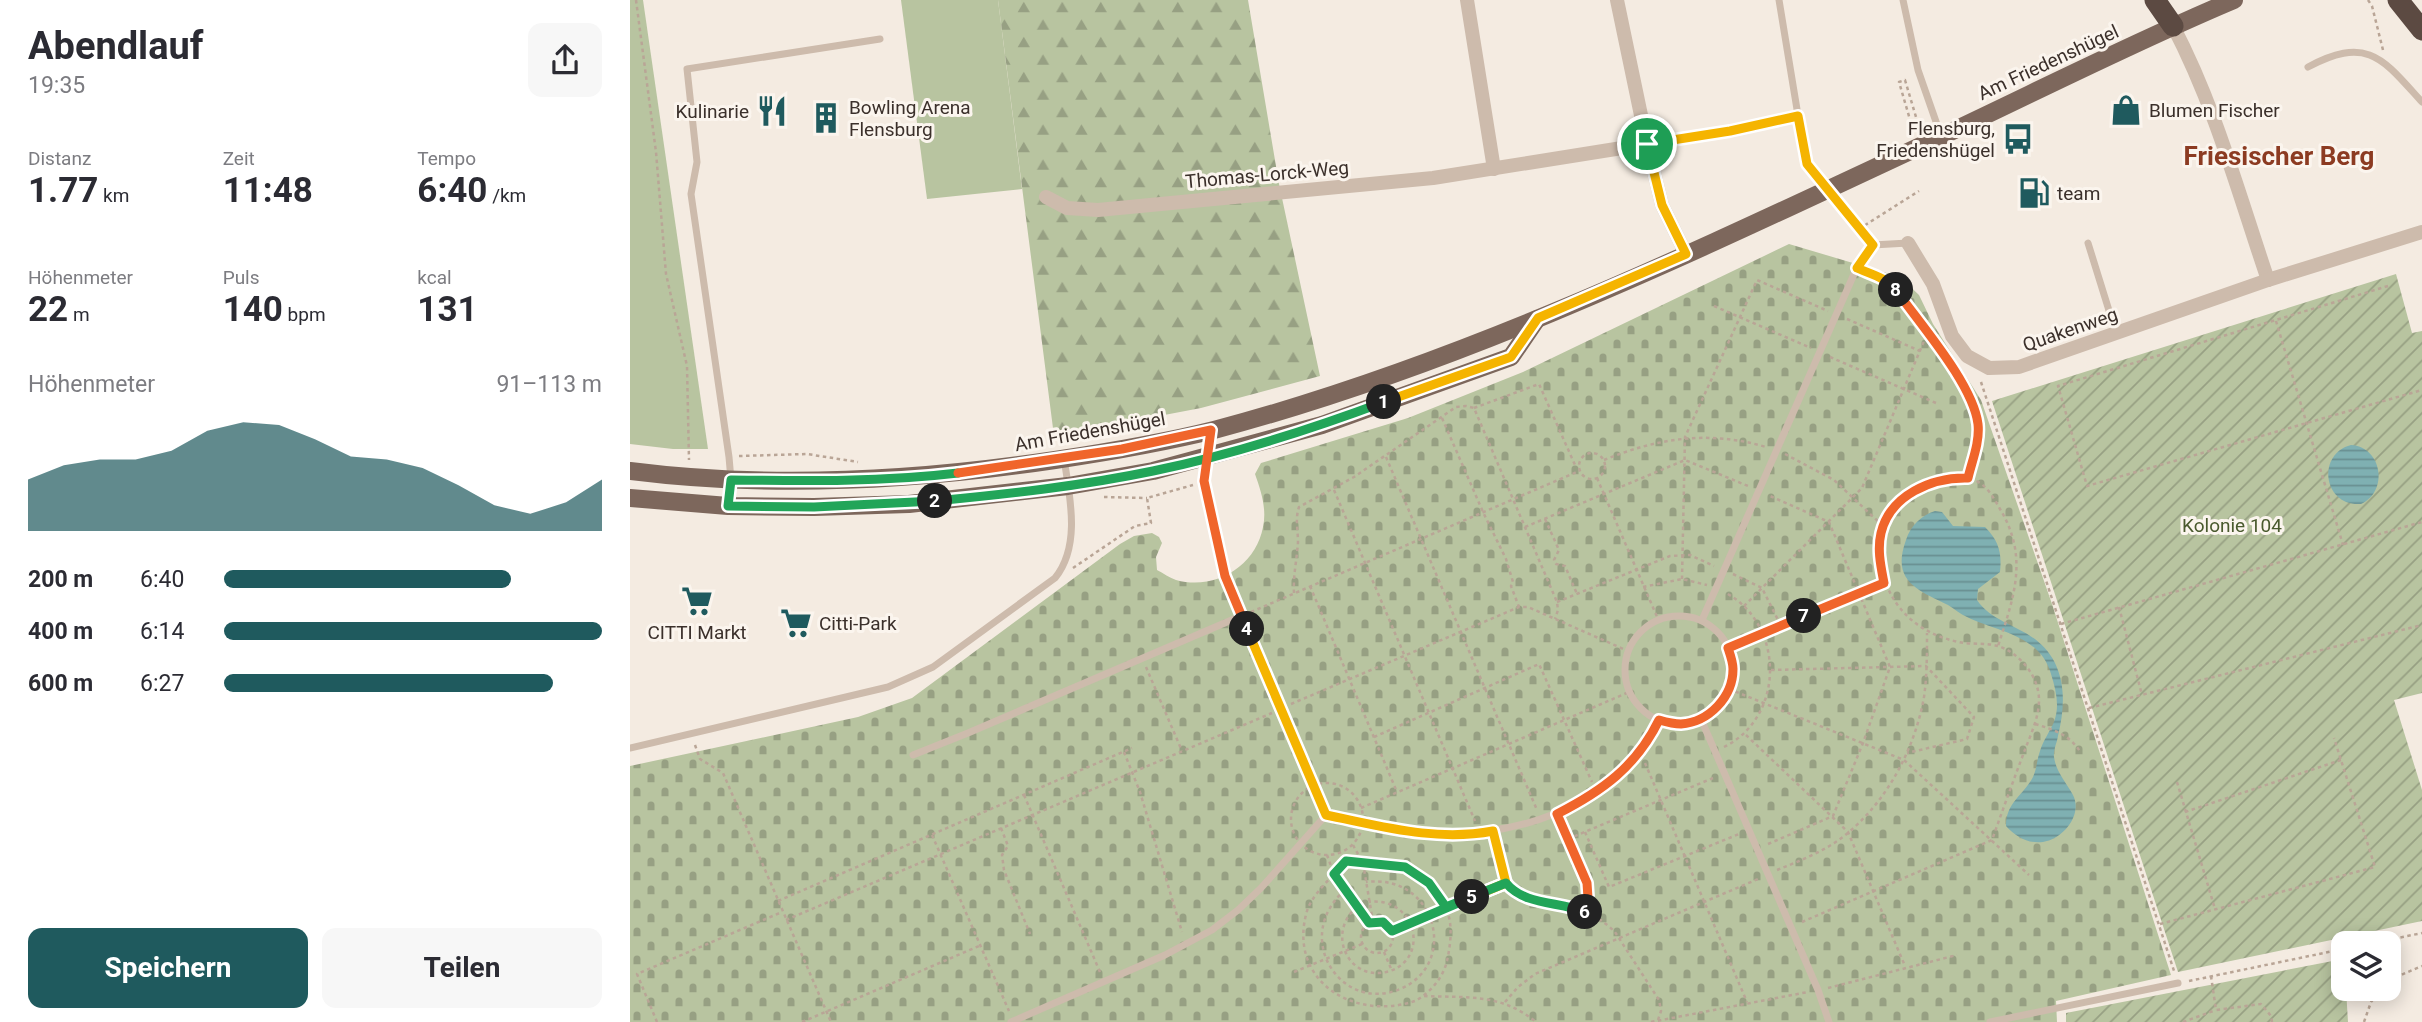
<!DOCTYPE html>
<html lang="de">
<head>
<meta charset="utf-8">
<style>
  :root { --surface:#fff; --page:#f7f7f7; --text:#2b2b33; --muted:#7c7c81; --accent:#1f5a5e }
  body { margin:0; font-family:Roboto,sans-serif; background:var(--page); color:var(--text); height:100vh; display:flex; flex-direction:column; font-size:26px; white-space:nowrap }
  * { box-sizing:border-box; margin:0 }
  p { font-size:23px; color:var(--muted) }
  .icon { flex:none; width:38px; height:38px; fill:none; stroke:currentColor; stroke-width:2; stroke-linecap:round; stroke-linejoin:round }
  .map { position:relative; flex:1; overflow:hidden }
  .side { display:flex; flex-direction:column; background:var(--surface); width:630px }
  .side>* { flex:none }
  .controls { position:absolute; left:1701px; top:931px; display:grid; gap:14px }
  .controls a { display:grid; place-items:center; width:70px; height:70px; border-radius:14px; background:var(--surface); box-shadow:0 4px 18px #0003; font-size:35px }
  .pin { position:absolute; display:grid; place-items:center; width:60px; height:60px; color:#fff; margin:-30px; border:4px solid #fff; border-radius:50%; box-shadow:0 2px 7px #0007 }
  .km { position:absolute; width:35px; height:35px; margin:-18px; border-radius:50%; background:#222; color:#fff; font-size:19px; line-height:35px; text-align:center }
  .round { display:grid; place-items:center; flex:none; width:74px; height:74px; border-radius:14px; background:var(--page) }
  .head { display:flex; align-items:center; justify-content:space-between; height:119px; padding:0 28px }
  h1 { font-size:38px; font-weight:700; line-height:52px }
  .figures { display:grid; grid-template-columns:repeat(3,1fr); gap:10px; height:119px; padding:7px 28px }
  .figures div { display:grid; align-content:center }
  .figures b { font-size:35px; font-weight:700 }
  .figures small { font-size:19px; font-weight:400 }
  .figures p { font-size:19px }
  .chart { height:196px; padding:14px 28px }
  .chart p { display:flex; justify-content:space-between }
  .chart svg { width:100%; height:126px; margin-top:7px; fill:var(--accent); opacity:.7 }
  .button { display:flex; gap:14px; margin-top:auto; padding:14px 28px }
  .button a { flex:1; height:80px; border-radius:14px; background:var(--accent); color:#fff; font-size:28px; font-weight:700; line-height:80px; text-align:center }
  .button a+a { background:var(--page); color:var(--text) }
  ul { padding:0 28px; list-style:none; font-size:23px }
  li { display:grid; grid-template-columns:112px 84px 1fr; align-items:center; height:52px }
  li i { height:18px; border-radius:9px; background:var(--accent) }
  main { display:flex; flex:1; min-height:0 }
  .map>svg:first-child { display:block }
</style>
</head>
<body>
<main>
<section class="side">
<div class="head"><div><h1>Abendlauf</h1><p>19:35</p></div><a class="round"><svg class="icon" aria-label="share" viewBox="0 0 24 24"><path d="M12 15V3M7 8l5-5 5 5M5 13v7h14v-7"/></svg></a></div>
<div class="figures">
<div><p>Distanz</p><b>1.77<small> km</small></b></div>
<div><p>Zeit</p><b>11:48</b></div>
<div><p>Tempo</p><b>6:40<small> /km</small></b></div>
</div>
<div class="figures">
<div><p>Höhenmeter</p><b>22<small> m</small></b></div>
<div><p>Puls</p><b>140<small> bpm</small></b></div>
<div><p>kcal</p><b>131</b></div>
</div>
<div class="chart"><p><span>Höhenmeter</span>91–113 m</p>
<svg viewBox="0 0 160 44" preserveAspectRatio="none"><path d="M0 44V26L10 21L20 19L30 19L40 16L50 9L60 6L70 7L80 12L90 18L100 19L110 22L120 28L130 35L140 38L150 34L160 26V44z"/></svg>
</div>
<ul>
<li><b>200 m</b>6:40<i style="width:76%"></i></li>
<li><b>400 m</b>6:14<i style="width:100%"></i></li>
<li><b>600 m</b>6:27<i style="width:87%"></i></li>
</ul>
<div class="button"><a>Speichern</a><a>Teilen</a></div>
</section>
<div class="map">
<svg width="1792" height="1022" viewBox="0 0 1792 1022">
  <defs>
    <pattern id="forest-firs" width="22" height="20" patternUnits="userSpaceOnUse" patternTransform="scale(1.75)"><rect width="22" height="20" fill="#b8c4a0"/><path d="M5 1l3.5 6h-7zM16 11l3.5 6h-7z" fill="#97a083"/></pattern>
    <pattern id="cemetery-stones" width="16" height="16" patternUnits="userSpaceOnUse" patternTransform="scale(1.75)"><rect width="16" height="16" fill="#b8c4a0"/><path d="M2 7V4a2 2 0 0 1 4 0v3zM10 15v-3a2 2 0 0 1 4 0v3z" fill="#97a083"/></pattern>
    <pattern id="garden-furrows" width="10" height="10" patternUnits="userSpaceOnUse" patternTransform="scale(1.75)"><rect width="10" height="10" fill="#b8c4a0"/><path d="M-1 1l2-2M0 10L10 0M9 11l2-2" fill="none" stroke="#97a083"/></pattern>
    <pattern id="water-rules" width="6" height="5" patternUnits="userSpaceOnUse" patternTransform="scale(1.75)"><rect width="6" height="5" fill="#7fb0b2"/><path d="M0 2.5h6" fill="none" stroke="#699091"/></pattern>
  </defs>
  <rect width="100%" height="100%" fill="#f4ebe1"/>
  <!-- grass -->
  <g fill="#b8c4a0">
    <polygon points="0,0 13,0 78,449 43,449 0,444"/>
    <polygon points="271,0 368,0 392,189 297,199"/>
  </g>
  <!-- forest -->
  <polygon fill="url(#forest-firs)" points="368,0 618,0 649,184 690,376 571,408 424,436"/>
  <!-- cemetery -->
  <path fill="url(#cemetery-stones)" d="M1159,244L1270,277L1289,295L1303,324L1351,400L1422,604L1541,975L1426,1001L1427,1022H0V766L228,717L282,698L490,544L504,536L522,533L529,537L532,543L526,557L527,570C533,573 540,578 546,580C585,591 626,566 633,527C637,509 631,491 625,474L631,463L778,418L893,372Z"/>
  <!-- garden -->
  <g fill="url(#garden-furrows)">
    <polygon points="1766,274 1782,333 1792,331 1792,693 1764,700 1792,790 1792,921 1548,972 1362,401"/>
    <polygon points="1713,959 1713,989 1716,989 1718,1022 1436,1022 1436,1013"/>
  </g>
  <!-- water -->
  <g fill="url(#water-rules)">
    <path d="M1721,445C1752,447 1759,491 1731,504C1693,507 1686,454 1721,445Z"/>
    <path d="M1305,511L1312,512L1323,526L1355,527C1369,541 1372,553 1370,572L1348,589L1347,600C1367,629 1406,625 1425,663C1436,686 1434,711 1428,736C1427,743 1423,750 1424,757C1426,772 1436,782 1443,795C1453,815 1433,839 1413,842C1398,844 1386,837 1376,826C1376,802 1393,796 1403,777C1407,768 1407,759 1410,751C1413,741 1420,731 1424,722C1430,706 1426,690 1421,674C1410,635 1368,632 1337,617C1330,614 1325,609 1318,605C1287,590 1261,581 1276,540C1280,526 1292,515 1305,511Z"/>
  </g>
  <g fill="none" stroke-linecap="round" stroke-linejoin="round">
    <!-- path -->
    <g stroke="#b9a596" stroke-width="2.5" stroke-dasharray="3.5 3.5" stroke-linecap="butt">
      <polyline points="6,0 26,152 36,274 57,366 59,460"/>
      <polyline points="1738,0 1742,6 1753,50"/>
      <polyline points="1281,123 1269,82 1275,80 1286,117"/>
      <polyline points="1207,201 1236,237"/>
      <polyline points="1229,229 1289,191"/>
      <polyline points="1236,272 1262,285 1331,379 1344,409 1348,425 1347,440 1338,478"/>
      <polyline points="1758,286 1428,386 1457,486 1792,390"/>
      <polyline points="1084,306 1181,348"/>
      <polyline points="1217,319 1290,351"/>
      <polyline points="1646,321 1713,545"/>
      <polyline points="1200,357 1306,403"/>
      <polyline points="1351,382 1545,974"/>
      <polyline points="844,408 909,384 945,465 948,466"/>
      <polyline points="812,418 853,512 876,559 883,582 881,586 889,607"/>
      <circle cx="962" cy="466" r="13"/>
      <polyline points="1155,454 1204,480 1253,526"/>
      <polyline points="109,456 177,454 228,462"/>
      <polyline points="756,457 907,810"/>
      <path d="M974,460C1028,438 1079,430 1136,447"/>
      <polyline points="967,478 1028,619"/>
      <polyline points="704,490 845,821"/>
      <polyline points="474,497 517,498"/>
      <polyline points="915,519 929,550 924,560 926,564 935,566 947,594"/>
      <polyline points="895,527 1055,460 1118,486"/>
      <polyline points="443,568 505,526 521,523 517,498 563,485"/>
      <polyline points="1103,574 1132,588 1151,626"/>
      <polyline points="1052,579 1055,437 1127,280 1198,311"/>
      <polyline points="680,586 767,792"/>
      <polyline points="1013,587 1052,579 1077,585"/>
      <path d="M664,593C663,575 667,559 668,542C668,530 665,519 669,507L724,477L826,407L836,406L844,408L927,602L928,610L925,619"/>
      <polyline points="927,602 1040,556 1060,555 1084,566"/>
      <polyline points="1114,606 1232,488 1297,334"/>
      <polyline points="1489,607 1512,695"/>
      <polyline points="621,612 949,471"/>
      <polyline points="1431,624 1792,522"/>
      <polyline points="1098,648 1254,583"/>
      <polyline points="516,667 552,751"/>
      <polyline points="1141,670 1296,666 1344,717 1337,739 1277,753"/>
      <polyline points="1099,689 1274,760 1399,875"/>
      <polyline points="661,704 889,607 898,607 998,651"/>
      <polyline points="1459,708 1792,625"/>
      <path d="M1405,724C1425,730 1440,735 1451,753"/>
      <polyline points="1116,735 1218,832 1275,966"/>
      <polyline points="744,737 909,664 962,782"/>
      <polyline points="65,745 70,759 93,773 201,1022"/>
      <path d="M1094,747C1155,717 1155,625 1096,593"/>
      <polyline points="494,752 510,792 552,932"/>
      <polyline points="1015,763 1117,1002"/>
      <polyline points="1547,782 1585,909"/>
      <circle cx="697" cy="819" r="36"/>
      <polyline points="394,795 470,972"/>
      <polyline points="731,808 999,692"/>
      <polyline points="1555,812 1711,760"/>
      <polyline points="931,824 957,883 959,913"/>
      <polyline points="371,828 378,846 372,855 374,870 400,934"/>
      <polyline points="955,832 979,887 1109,834"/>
      <polyline points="302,835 379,1011"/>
      <polyline points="938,839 1083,778"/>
      <path d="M864,840C868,854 869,871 876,883C888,905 922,901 942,906C958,911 974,921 985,932L1029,1000L1031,1011L1028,1020"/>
      <polyline points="1138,844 1203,816 1233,743 1260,667 1199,522 1140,496"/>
      <polyline points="723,845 733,863 743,922"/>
      <polyline points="697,855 704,874 739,923"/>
      <path d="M716,861C763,867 784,859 813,903C824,920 821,942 817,961C813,978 800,993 785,1001C722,1022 657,979 677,911C681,898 693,886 702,876C707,871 710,866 716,861Z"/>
      <path d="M1147,870C1172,860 1198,850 1219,832C1258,799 1285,748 1294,697C1297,676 1297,654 1297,633"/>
      <path d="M715,890C661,937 711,1014 770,989C830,964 806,873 736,882"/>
      <polyline points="148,901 502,748"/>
      <path d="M727,907C695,933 719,984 760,971C801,957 785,896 739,902"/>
      <polyline points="156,920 642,713"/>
      <circle cx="747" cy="937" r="16"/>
      <path d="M1172,922L1362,840C1372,812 1382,784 1393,755C1399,738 1409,719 1409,700C1409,677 1391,655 1371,647C1358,642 1342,645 1329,642C1284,633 1254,602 1250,556C1246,515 1278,487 1315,479C1326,477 1336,476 1346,481C1358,486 1364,499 1370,509C1399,557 1384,597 1368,646"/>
      <polyline points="1530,924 1745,867 1704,738"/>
      <polyline points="762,931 875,884"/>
      <polyline points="1743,943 1792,933"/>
      <polyline points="754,952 762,971"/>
      <polyline points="664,972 732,944"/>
      <polyline points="1581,976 1586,1010 1631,1004 1641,1016 1642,1022"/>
      <polyline points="1759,980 1792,966"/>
      <polyline points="1559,981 1713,949"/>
      <polyline points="1198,988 1327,955"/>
      <path d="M794,996C837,998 871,993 906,1022"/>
      <polyline points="875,1002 888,987 905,974 1128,879"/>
      <polyline points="27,1022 7,974 152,912"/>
      <polyline points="172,1022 349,946"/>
      <polyline points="1021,1022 1178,992"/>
      <polyline points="1553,1022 1586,1010"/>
      <polyline points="1734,1022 1741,1002 1752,989"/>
    </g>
    <!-- lane -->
    <g stroke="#cdbbac" stroke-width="7">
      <polyline points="1149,0 1176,164 1197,188"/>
      <polyline points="1273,0 1288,70 1311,136"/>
      <path d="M1678,67C1738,35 1753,59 1792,102"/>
      <polyline points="1017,144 1100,132 1168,116"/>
      <polyline points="1458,243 1486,333"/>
      <polyline points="98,505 101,480 99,457 61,194 67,162 57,69 250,39"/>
      <circle cx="1049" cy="670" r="54"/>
      <polyline points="1072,620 1228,265 1243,245 1278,243"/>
      <polyline points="1071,719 1188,990 1199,1022"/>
      <path d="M0,748L258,687L303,667L425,578C451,546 440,497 434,459"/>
      <polyline points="283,755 338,733 611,616"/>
      <path d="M696,815C725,821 756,831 786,833C881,840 983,811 1029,720"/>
      <polyline points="381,1022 535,955 582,930 608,910 631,888 696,815 595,576 574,481 581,431"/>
      <polyline points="1360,1022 1548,983"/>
    </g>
    <!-- street -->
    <g stroke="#cdbbac" stroke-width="14">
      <polyline points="837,0 864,169"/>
      <polyline points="987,0 1017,144 1032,205 1056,254"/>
      <path d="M1543,26C1585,106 1609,195 1638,280"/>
      <polyline points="416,197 437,208 468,210 803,178 1017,144"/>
      <polyline points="1278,243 1303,284 1322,336 1337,356 1359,368 1389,367 1638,280 1792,232"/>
    </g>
    <!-- primary -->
    <g stroke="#7d675c" stroke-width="18">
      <path d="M0,471C141,489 284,481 425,460C478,452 532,443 584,430C837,363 1074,247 1310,137C1408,91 1504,42 1604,0"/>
      <polyline points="0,498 98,506 184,507 279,504 438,486 523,471 692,425 881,357 907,319"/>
    </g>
    <!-- highway -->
    <g stroke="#5c4a42" stroke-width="21">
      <polyline points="1525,0 1543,26"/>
      <polyline points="1768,0 1792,30"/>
    </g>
  </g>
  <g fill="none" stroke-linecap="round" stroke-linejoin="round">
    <defs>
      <polyline id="split-1" points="754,402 881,357 908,318 1056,254 1032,205 1017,144"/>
      <path id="split-2" d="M305,501C378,494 451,486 523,471C601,455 679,430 754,402"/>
      <path id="split-3" d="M305,501L184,507L98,506L101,480C177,481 253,482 328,473"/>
      <polyline id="split-4" points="328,473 492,449 581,430 574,481 595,576 617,629"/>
      <path id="split-5" d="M617,629L696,815C751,826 806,842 863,831L876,883L842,897"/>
      <path id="split-6" d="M842,897L762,931L753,922L739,923L704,874L716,861L775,867L799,883L816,907L876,883C895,906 929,901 955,912"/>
      <path id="split-7" d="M955,912L959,913L957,883L927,814C972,791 1006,767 1029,720C1036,722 1044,724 1051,724C1079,722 1103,697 1103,669C1103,662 1100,654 1098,648L1174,616"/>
      <path id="split-8" d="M1174,616L1254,583C1251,567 1247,550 1251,533C1260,495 1302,477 1338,478C1342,461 1350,442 1348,424C1343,384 1290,324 1266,290"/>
      <path id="split-9" d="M1017,144L1100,131L1168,116L1177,164L1243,245L1227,268C1240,274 1257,278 1266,290"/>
    </defs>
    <!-- split-1 casing -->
    <use href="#split-1" stroke="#fff" stroke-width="14"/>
    <!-- split-2 casing -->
    <use href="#split-2" stroke="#fff" stroke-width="14"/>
    <!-- split-3 casing -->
    <use href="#split-3" stroke="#fff" stroke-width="14"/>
    <!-- split-4 casing -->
    <use href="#split-4" stroke="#fff" stroke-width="14"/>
    <!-- split-5 casing -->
    <use href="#split-5" stroke="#fff" stroke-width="14"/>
    <!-- split-6 casing -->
    <use href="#split-6" stroke="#fff" stroke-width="14"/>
    <!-- split-7 casing -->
    <use href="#split-7" stroke="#fff" stroke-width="14"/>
    <!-- split-8 casing -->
    <use href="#split-8" stroke="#fff" stroke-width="14"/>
    <!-- split-9 casing -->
    <use href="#split-9" stroke="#fff" stroke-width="14"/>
    <!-- split-1 -->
    <use href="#split-1" stroke="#f5b400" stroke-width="9"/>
    <!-- split-2 -->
    <use href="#split-2" stroke="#22a559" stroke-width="9"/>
    <!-- split-3 -->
    <use href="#split-3" stroke="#22a559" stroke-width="9"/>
    <!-- split-4 -->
    <use href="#split-4" stroke="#f0652b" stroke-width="9"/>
    <!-- split-5 -->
    <use href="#split-5" stroke="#f5b400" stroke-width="9"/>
    <!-- split-6 -->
    <use href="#split-6" stroke="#22a559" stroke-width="9"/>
    <!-- split-7 -->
    <use href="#split-7" stroke="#f0652b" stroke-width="9"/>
    <!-- split-8 -->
    <use href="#split-8" stroke="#f0652b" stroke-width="9"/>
    <!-- split-9 -->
    <use href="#split-9" stroke="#f5b400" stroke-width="9"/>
  </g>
  <!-- icons -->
  <defs>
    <symbol id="shop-bare" viewBox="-9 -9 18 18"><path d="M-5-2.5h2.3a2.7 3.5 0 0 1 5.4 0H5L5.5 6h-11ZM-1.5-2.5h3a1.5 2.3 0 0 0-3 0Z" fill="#1f5a5e" stroke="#fbf5ee" stroke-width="2.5" paint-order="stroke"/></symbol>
    <symbol id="restaurant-bare" viewBox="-9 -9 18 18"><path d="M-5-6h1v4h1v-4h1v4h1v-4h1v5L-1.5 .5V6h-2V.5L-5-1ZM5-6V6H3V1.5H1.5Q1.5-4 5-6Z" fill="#1f5a5e" stroke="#fbf5ee" stroke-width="2.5" paint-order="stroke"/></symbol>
    <symbol id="building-bare" viewBox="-9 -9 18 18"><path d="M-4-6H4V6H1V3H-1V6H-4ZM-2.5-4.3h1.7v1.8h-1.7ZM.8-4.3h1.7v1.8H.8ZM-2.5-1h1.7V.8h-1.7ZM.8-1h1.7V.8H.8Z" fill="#1f5a5e" stroke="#fbf5ee" stroke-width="2.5" paint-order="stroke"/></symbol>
    <symbol id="bus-bare" viewBox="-9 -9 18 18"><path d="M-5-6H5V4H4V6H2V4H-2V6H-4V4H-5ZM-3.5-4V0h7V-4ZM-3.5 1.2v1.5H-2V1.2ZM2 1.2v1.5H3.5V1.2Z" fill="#1f5a5e" stroke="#fbf5ee" stroke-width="2.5" paint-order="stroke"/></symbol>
    <symbol id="fuel-bare" viewBox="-9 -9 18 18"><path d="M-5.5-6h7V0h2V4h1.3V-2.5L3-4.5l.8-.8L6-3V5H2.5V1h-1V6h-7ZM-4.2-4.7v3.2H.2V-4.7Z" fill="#1f5a5e" stroke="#fbf5ee" stroke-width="2.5" paint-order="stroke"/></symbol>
    <symbol id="supermarket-bare" viewBox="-9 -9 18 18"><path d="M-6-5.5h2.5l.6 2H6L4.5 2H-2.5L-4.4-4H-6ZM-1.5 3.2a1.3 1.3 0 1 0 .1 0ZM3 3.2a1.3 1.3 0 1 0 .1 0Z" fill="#1f5a5e" stroke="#fbf5ee" stroke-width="2.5" paint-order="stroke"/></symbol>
  </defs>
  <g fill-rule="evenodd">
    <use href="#shop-bare" x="1474" y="88" width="44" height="44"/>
    <use href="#restaurant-bare" x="120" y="89" width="44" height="44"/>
    <use href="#building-bare" x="174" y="96" width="44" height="44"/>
    <use href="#bus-bare" x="1366" y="117" width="44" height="44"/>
    <use href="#fuel-bare" x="1382" y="171" width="44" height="44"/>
    <use href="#supermarket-bare" x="45" y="579" width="44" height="44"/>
    <use href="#supermarket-bare" x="144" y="601" width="44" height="44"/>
  </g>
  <g text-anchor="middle" stroke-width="6" stroke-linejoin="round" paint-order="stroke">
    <!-- street labels -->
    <g font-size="19" fill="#3b302b" stroke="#fbf5ee">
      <text transform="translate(1418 62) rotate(-25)" y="7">Am Friedenshügel</text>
      <text transform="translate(637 174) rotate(-5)" y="7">Thomas-Lorck-Weg</text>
      <text transform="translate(1440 329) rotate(-19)" y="7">Quakenweg</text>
      <text transform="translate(460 431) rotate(-10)" y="7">Am Friedenshügel</text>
    </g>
    <!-- poi labels -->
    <g font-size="19" fill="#3b302b" stroke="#fbf5ee" text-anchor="start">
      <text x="219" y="114">Bowling Arena<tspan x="219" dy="22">Flensburg</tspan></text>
      <text x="1519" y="117">Blumen Fischer</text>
      <text x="119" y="118" text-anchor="end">Kulinarie</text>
      <text x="1365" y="135" text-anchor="end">Flensburg,<tspan x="1365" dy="22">Friedenshügel</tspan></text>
      <text x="1427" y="200">team</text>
      <text x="189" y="630">Citti-Park</text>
      <text x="67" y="639" text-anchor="middle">CITTI Markt</text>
    </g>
    <!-- park labels -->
    <g font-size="19" fill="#4a5a2e" stroke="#fbf5ee">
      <text x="1602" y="532">Kolonie 104</text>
    </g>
    <!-- district labels -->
    <g font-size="26" font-weight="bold" fill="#8c3b22" stroke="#fbf5ee">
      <text x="1649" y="165">Friesischer Berg</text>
    </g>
  </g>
</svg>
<div class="controls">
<a><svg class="icon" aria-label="layers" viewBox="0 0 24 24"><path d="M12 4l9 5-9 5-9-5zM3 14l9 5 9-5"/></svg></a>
</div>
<div class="pin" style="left:1017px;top:144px;background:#1e9e55"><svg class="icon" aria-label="arrive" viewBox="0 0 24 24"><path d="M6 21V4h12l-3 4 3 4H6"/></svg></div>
<b class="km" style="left:754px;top:402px">1</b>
<b class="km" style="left:305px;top:501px">2</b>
<b class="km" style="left:617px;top:629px">4</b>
<b class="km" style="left:842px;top:897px">5</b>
<b class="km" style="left:955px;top:912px">6</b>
<b class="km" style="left:1174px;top:616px">7</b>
<b class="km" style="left:1266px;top:290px">8</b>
</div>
</main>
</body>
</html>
